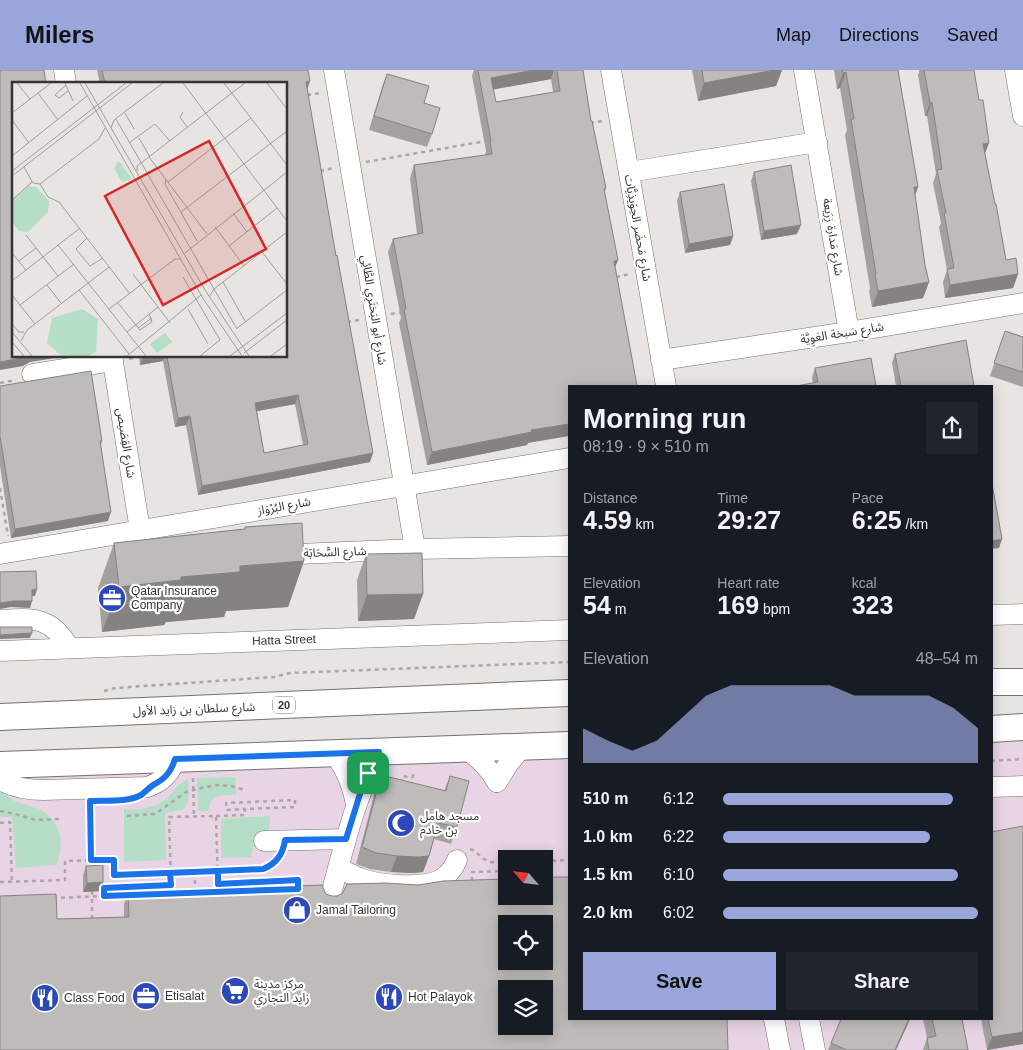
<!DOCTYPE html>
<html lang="en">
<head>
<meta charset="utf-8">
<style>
  :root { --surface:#171b24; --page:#20242c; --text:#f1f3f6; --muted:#9ea1a6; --accent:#98a6db }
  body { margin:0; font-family:Arial,"Noto Sans Arabic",sans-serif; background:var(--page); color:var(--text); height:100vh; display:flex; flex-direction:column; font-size:19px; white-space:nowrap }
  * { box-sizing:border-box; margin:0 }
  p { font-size:16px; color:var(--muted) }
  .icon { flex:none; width:28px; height:28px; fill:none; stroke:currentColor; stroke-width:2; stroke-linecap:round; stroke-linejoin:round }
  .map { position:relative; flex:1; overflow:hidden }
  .drawer { position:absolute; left:568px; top:315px; width:425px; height:635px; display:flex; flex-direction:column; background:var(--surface); border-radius:0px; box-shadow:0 2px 12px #0003 }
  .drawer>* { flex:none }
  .needle { width:32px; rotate:298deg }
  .controls { position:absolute; left:498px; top:780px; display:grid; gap:10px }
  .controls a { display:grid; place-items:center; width:55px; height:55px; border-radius:0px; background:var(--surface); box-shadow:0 2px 12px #0003; font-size:25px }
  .pin { position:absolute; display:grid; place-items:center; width:42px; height:42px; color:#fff; margin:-21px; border-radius:10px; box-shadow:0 2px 8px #0006 }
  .round { display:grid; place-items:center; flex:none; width:52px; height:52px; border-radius:0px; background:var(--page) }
  .headline { display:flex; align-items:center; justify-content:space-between; height:85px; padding:0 15px }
  h1 { font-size:28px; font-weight:700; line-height:38px }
  .metrics { display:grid; grid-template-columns:repeat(3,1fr); gap:8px; height:85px; padding:5px 15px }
  .metrics div { display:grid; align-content:center }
  .metrics b { font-size:25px; font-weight:700 }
  .metrics small { font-size:14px; font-weight:400 }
  .metrics p { font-size:14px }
  .chart { height:140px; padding:10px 15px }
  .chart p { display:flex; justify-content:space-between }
  .chart svg { width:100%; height:90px; margin-top:5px; fill:var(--accent); opacity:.7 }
  .button { display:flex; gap:10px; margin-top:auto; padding:10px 15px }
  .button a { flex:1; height:58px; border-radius:0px; background:var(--accent); color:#111; font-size:20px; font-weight:700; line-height:58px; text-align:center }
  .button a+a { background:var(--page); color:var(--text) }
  ul { padding:0 15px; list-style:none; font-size:16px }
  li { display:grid; grid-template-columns:80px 60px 1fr; align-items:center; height:38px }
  li i { height:12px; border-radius:6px; background:var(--accent) }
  header { display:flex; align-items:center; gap:30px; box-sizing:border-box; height:70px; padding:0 25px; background:var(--accent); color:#111 }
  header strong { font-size:24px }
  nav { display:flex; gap:28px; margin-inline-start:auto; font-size:18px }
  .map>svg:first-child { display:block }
</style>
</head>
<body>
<header>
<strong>Milers</strong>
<nav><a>Map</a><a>Directions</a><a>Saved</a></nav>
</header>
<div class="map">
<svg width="1023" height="980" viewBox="0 0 1023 980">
  <rect width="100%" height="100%" fill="#e7e4e1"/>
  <!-- commercial -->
  <path fill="#e8d4e4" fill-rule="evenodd" d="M1023,666V980H0V703L569,683V949H991V667ZM506,789H544V826H506ZM506,854H544V891H506ZM506,919H544V956H506Z"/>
  <!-- green -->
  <g fill="#b6dec6">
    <path d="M235,707L236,725C223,726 209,722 209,741H198L197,708Z"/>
    <path d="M188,709C188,720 193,738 178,741C174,742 169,742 165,743L166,790L124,792V739C139,740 155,738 167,728C176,720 176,715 188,709Z"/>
    <path d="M0,719C6,726 14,732 23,734C29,736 35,737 41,740C62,753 65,774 56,795L16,798L12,747H0Z"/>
    <path d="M270,746L269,760C256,768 254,772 251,787L221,788V749Z"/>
  </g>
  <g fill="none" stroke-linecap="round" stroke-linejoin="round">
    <defs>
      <g id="minor">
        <polyline points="64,0 66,14"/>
        <polyline points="334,0 415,479"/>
        <polyline points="611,0 666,316"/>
        <polyline points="804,0 849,262"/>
        <polyline points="1015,0 1023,46"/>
        <polyline points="629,102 817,72"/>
        <polyline points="112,286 140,460"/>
        <polyline points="661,290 849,262 1023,233"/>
        <polyline points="32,304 113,291"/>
        <polyline points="0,484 569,388"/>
        <polyline points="276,485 415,479 569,476"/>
        <polyline points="991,545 1023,544"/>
        <path d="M0,550C32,548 52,546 69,578"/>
        <polyline points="0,581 569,560"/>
        <path d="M466,679C479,688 489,698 497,712"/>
        <path d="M334,683C346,699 353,715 356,735"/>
        <path d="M0,710C13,717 28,720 43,720L147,717C162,712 170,704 175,689"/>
        <polyline points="497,712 509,693 523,676"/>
        <polyline points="991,717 1023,716"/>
        <polyline points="264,771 346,769"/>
        <path d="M339,797C345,801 352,805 359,808C378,815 426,820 443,808C450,803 454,797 457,790"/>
        <path d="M330,827C344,778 355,727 379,682"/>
        <polyline points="774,949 780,980"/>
        <polyline points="809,949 815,980"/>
      </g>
      <g id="major">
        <polyline points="991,612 1023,612"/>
        <polyline points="0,647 569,623"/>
        <polyline points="991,659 1023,657"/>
        <polyline points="0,695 569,675"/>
      </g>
    </defs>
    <!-- minor casing -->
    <use href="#minor" stroke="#74726f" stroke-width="21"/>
    <!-- major casing -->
    <use href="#major" stroke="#74726f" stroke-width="28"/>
    <!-- path -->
    <g stroke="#aaa7a5" stroke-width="2.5" stroke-dasharray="4 4" stroke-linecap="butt">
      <polyline points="307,25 321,23"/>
      <polyline points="590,53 602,51"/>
      <polyline points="366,92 486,71"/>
      <polyline points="320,101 334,98"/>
      <polyline points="616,207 630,204"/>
      <polyline points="391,244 403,242"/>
      <polyline points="347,252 359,250"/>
      <polyline points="129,289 143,286"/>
      <polyline points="0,313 16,310"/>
      <polyline points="0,418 8,466"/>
      <polyline points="104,621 115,618 274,607 290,603 569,592"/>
      <polyline points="991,691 1023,689"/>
      <polyline points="193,708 194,746"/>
      <polyline points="401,713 403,706 412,708"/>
      <polyline points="411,716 414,701"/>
      <polyline points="0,741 11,743 36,750 62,749"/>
      <polyline points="127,746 155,744 186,722 201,718 217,715 231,716 245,720"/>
      <polyline points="216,746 245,745 245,739 295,737 295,730 226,733 227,740 245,739"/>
      <polyline points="0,753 10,752 12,811"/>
      <path d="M470,779C477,781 478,785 484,789C491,794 499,792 506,792"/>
      <polyline points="544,791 569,790"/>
      <path d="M91,797V790H114V805L255,800C265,799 272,796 279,788"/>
      <polyline points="194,802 196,823"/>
      <polyline points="472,811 472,802 506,801"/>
      <polyline points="0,812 65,810 65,791 91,790 90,737"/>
      <polyline points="92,821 92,851"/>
      <polyline points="104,826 104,817 171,815 169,747 216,746 218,814 298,810 298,817"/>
      <polyline points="53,828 130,825"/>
    </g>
    <!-- minor -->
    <use href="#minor" stroke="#fff" stroke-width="20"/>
    <!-- major -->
    <use href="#major" stroke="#fff" stroke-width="26"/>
  </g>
  <!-- wall -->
  <g fill="#a3a19e" fill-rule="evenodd">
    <path d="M97,0H308L307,19L370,392L198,425L186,355L175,357L163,291L140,295L139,286H286V14H100ZM295,334L303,375L264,383L257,341Z"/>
    <path d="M474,0H583L591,51L606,118L527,375L427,395L399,253L401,248L388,182L393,169L417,164L410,108L414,95L485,85L486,81L472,6ZM551,9L553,22L496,32L493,19Z"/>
    <polygon points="692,0 782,0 776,16 698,31"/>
    <polygon points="834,0 898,0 918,117 915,125 925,195 929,212 923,228 872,237 869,221 870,218 845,65 847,60 840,18 837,19"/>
    <polygon points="919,0 974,0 985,85 1006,190 1018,204 1013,218 945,228 943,212 947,200 939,157 941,153 933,113 936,104 927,46 925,46 918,5 919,3"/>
    <polygon points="387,4 424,33 432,64 427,77 369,60 382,17"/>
    <polygon points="754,102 797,164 761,170 751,111"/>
    <polygon points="680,122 733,166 730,175 685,183 677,131"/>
    <polygon points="1005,261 1023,267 1023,317 990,306"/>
    <polygon points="895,284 974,316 896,316 892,293"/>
    <polygon points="815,298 876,316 813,313 812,307"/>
    <polygon points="0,316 102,371 101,375 108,451 11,468 0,396"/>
    <polygon points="245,457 304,491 288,537 226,541 224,547 166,552 164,555 102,562 98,518 114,473 244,459"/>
    <polygon points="366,484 423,524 414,549 358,551 357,510"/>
    <polygon points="381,705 444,721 450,706 457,757 451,774 434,769 429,786 423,802 413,803 391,802 370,799 356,794 375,721"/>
    <polygon points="86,796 100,821 83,822 83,805"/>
    <polygon points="323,818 326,824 569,949 57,849 124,847 124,834 128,822"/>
    <polygon points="841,949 910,949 896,980 828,980"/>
    <polygon points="923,949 962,949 968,980 923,980 927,968"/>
    <polygon points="981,949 991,949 1023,974 987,980"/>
  </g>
  <!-- shaded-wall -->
  <g fill="#858381">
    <polygon points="534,0 554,0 551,9 486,21 491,8"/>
    <polygon points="775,0 782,0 776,16 698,31 704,13"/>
    <polygon points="846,2 840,18 837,19 843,3"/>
    <polygon points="310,11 307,20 306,12"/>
    <polygon points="932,32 927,46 925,46 930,33"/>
    <polygon points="989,73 984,86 983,74"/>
    <polygon points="914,117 918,117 912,133"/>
    <polygon points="801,155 797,164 761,170 764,161"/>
    <polygon points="733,166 730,175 685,183 689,174"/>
    <polygon points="618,190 613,203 614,191"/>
    <polygon points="1018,204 1013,218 945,228 950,215"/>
    <polygon points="929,212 923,228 872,237 878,221"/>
    <polygon points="28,286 68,286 30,292 23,296 0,300 0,292"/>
    <polygon points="143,286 165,286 163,291 140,295"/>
    <polygon points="298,325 295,334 252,342 255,333"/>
    <polygon points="190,346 186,355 175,357 178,348"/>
    <polygon points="569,354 569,366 528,373 527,375 427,395 432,382 531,360"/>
    <polygon points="373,383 370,392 198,425 202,416"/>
    <polygon points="111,442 108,451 11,468 15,459"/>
    <polygon points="1002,469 999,478 991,479 991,471"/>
    <polygon points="304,491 288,537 226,541 224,547 166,552 164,555 102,562 119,517 181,507 240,496"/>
    <polygon points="37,519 35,526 29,526 32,520"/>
    <polygon points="423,524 414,549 358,551 367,525"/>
    <polygon points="13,531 32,531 30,538 11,537 0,539 0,533"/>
    <polygon points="32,563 30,568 0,569 0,565"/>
    <polygon points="397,786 429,786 423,802 413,803 391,802"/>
    <polygon points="103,812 100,821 83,822 87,813"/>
    <polygon points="909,949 910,949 896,980 895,980"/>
    <polygon points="1023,962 1023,974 987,980 992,967"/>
  </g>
  <!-- building -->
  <g fill="#bebbb8" stroke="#858381" fill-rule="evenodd">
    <polygon points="0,0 44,0 46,14 14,14 14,286 28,286 27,287 0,292"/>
    <path d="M102,0H308L310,11L306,12L336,186L337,185L373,383L202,416L190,346L178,348L167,286H286V14H105ZM298,325L308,374L264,383L255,333Z"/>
    <polygon points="478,0 534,0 491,8 496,32 560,21 557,0 583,0 591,51 592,51 606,118 604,119 618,190 614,191 629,272 637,316 569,316 569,354 531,360 532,362 432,382 404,240 406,239 393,169 423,163 414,95 492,84 490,71 491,71"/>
    <polygon points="702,0 775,0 704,13"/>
    <polygon points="842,0 898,0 918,117 914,117 925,195 929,212 878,221 875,205 876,204 851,49 854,49 846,2 843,3"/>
    <polygon points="924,0 974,0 979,30 983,30 989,73 983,74 995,134 996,134 1006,190 1016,188 1018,204 950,215 947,199 954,198 944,143 946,143 937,100 942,99 932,32 930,33"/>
    <polygon points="387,4 429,16 424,33 440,38 432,64 374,46"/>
    <polygon points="791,95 801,155 764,161 754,102"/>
    <polygon points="724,114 733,166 689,174 680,122"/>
    <polygon points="1005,261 1023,267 1023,302 994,293"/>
    <polygon points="966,270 974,316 901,316 895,284"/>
    <polygon points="871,288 876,316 796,316 818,312 815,298"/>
    <polygon points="91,301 102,371 100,371 111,442 15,459 0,366 0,316"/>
    <polygon points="991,408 1002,469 991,471"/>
    <polygon points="302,453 304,491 240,496 240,502 181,507 181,510 119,517 114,473 245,459 245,457"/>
    <polygon points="422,483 423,524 367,525 366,484"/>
    <polygon points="36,501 37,519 32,520 32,531 13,531 0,533 0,502"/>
    <polygon points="0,557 32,557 32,563 0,565"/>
    <polygon points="381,705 446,721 450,706 469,711 457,757 438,753 429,786 419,787 397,786 376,783 362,777"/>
    <polygon points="1023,756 1023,962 992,967 988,949 991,949 991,762"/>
    <polygon points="103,795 103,812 87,813 86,796"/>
    <path d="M544,807H569V949H727L728,980H0V826L56,824L57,849L129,847L128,822L323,815V818L326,824L332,826H337L343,823L347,814L385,813L418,815L443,811L506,809V826H544ZM506,854H544V891H506ZM506,919H544V956H506Z"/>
    <polygon points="841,949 909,949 895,980 847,980 831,973"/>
    <polygon points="932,949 962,949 968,980 929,980 927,968 936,966"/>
  </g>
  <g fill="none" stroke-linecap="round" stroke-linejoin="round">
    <defs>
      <path id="route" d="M368,703L360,724L346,769L285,770C283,785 276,794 263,799L170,803L171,815L104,818V826L298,819V810L218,814V801L114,805V790H91L90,731C106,730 126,733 141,725C145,722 149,718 153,715C165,709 171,702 175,689L379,682L368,703"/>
    </defs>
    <!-- route casing -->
    <use href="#route" stroke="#fff" stroke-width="10"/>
    <!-- route -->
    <use href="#route" stroke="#1a73e8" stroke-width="6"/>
  </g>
  <!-- icons -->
  <defs>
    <symbol id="office-disc" viewBox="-11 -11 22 22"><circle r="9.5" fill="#2c48b9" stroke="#fff"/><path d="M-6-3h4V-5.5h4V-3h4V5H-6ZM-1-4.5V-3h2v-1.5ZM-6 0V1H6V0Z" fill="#fff"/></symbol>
    <symbol id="mosque-disc" viewBox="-11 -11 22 22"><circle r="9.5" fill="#2c48b9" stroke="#fff"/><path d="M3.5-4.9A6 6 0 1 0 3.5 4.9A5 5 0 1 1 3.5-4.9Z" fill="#fff"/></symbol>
    <symbol id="shop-disc" viewBox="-11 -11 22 22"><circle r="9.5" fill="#2c48b9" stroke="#fff"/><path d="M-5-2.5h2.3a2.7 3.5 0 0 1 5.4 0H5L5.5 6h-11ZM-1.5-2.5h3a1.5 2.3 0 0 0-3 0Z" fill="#fff"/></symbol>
    <symbol id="supermarket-disc" viewBox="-11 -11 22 22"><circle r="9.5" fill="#2c48b9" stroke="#fff"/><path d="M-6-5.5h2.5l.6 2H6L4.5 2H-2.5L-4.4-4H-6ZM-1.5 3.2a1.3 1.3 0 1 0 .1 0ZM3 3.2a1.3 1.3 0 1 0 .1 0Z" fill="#fff"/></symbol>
    <symbol id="restaurant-disc" viewBox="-11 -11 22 22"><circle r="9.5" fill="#2c48b9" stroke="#fff"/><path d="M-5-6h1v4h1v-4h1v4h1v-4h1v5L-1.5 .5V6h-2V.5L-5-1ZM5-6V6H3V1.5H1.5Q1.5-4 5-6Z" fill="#fff"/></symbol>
  </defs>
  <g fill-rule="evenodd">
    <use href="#office-disc" x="96" y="512" width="32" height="32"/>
    <use href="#mosque-disc" x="385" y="737" width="32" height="32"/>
    <use href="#shop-disc" x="281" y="824" width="32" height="32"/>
    <use href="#supermarket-disc" x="219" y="905" width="32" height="32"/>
    <use href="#office-disc" x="130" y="910" width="32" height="32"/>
    <use href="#restaurant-disc" x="373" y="911" width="32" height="32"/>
    <use href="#restaurant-disc" x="29" y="912" width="32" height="32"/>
  </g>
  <g text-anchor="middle" stroke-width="4.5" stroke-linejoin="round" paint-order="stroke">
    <!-- shield labels -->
    <rect fill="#fff" stroke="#727170" stroke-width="1" x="273" y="626.5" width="22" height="17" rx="4"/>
    <g font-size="11" font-weight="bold" fill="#353433">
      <text x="284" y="639">20</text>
    </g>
    <!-- street labels -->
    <g font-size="12" fill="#353433" stroke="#fff">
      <text transform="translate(638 158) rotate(80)" y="4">شارع مَحضَر الحِوَيذِيَّات</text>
      <text transform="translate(833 167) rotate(81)" y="4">شارع مَدارة زِرَيعة</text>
      <text transform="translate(374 240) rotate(81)" y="4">شارع أبو البَختَرِي الطَّائِي</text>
      <text transform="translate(842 263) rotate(-9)" y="4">شارع سَبخة العَوِيَّة</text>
      <text transform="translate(126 373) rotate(81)" y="4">شارع القِصَيص</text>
      <text transform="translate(284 436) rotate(-10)" y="4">شارع البُرْوَاز</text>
      <text transform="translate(335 482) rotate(-2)" y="4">شارع السَّحَابَة</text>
      <text transform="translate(284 570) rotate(-2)" y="4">Hatta Street</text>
      <text transform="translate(194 639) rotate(-2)" y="4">شارع سلطان بن زايد الأول</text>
    </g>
    <!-- poi labels -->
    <g font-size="12" fill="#353433" stroke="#fff" text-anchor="start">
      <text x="131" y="525">Qatar Insurance<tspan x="131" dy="14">Company</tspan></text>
      <text x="420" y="750">مسجد هامل<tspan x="420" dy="14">بن خادم</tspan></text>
      <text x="316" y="844">Jamal Tailoring</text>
      <text x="254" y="918">مركز مدينة<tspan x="254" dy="14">زايد التجاري</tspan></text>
      <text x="165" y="930">Etisalat</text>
      <text x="408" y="931">Hot Palayok</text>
      <text x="64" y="932">Class Food</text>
    </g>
  </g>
  <!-- overview -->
  <g transform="translate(12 12)">
    <rect width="275" height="275" fill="#e7e4e1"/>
    <path d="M106,80H108L120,97L110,100L102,86ZM16,104L24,105L37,119L36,130L16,150L7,149L0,140V118ZM70,227L86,237L84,270L76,274H50L35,261L40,236ZM153,251L160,260L145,271L138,262Z" fill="#b6dec6"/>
    <path fill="none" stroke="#a09e9b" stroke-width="1" d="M5,1L18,17M53,1L61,19M68,1L192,218L230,274M73,1L193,208L237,274M171,1L275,139M212,1L275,83M255,1L275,27M54,3L43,13L47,16L56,9M26,11L46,38M171,30L168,35L175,45M0,31L39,1M113,31L122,47M104,37L225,247M0,38L17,61M99,46L102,38L151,1M127,56L138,75M117,61L143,42L158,59M0,74L75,14M137,75L195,152M12,85L21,101L28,102L87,57L93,46M0,89L114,1M125,89V84L233,1M0,94L120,1M154,97L153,102L185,159M156,100L239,36M28,102L36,115L47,120L118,212M0,118L20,100M169,130L275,49M221,131L235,150M203,145L232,184M14,153L46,194M75,156L64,167L78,184L91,176M46,163L134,274M217,164L265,126M250,170L275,202M0,171L14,188M173,171L275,90M7,179L24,166M121,192L158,241M171,195L208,258L188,274M0,199L68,146M211,200L233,239M35,203L49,221M67,208L117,272M0,213L23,242M197,215L202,207L275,150M106,221L128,248L140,240L137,232M8,223L62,182M97,227L163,177H169M176,227L196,262M0,242L7,250H12M126,246L140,236M224,247L275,208M0,250L20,274M115,250L146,225M9,259L15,248L97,185M0,260L12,274M232,271L275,238M115,274L189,213M218,274L275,231M259,274L275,262"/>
    <path fill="#d62828" fill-opacity="0.15" stroke="#d62828" stroke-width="2.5" d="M197,59L254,167L151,223L93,114Z"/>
    <rect width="275" height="275" fill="none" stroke="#353433" stroke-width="2.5"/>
  </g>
</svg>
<div class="controls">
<a><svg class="needle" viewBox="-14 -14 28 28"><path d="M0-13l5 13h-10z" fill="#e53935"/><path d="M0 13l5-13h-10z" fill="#9ea1a6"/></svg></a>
<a><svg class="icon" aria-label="locate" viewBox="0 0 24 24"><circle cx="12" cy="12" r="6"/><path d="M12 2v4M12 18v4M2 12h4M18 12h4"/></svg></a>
<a><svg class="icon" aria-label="layers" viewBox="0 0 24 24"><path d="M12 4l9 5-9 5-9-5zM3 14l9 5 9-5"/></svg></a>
</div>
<div class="pin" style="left:368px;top:703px;background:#1e9e55"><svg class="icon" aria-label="arrive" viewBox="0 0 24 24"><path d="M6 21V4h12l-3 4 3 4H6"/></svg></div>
<section class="drawer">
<div class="headline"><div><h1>Morning run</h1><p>08:19 · 9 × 510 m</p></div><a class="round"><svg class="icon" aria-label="share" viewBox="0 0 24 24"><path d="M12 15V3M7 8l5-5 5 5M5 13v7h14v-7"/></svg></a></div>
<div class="metrics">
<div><p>Distance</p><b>4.59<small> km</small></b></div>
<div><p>Time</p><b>29:27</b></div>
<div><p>Pace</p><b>6:25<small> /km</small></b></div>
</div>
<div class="metrics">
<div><p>Elevation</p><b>54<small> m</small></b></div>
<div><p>Heart rate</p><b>169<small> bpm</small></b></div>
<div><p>kcal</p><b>323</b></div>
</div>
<div class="chart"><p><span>Elevation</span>48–54 m</p>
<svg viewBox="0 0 160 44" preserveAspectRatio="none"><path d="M0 44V27L10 33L20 38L30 33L40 22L50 11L60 6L70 6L80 6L90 6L100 6L110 11L120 11L130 11L140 11L150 17L160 27V44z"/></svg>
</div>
<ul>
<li><b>510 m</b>6:12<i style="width:90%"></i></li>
<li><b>1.0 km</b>6:22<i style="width:81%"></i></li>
<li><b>1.5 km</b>6:10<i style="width:92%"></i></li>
<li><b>2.0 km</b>6:02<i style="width:100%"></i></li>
</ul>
<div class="button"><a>Save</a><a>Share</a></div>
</section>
</div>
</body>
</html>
